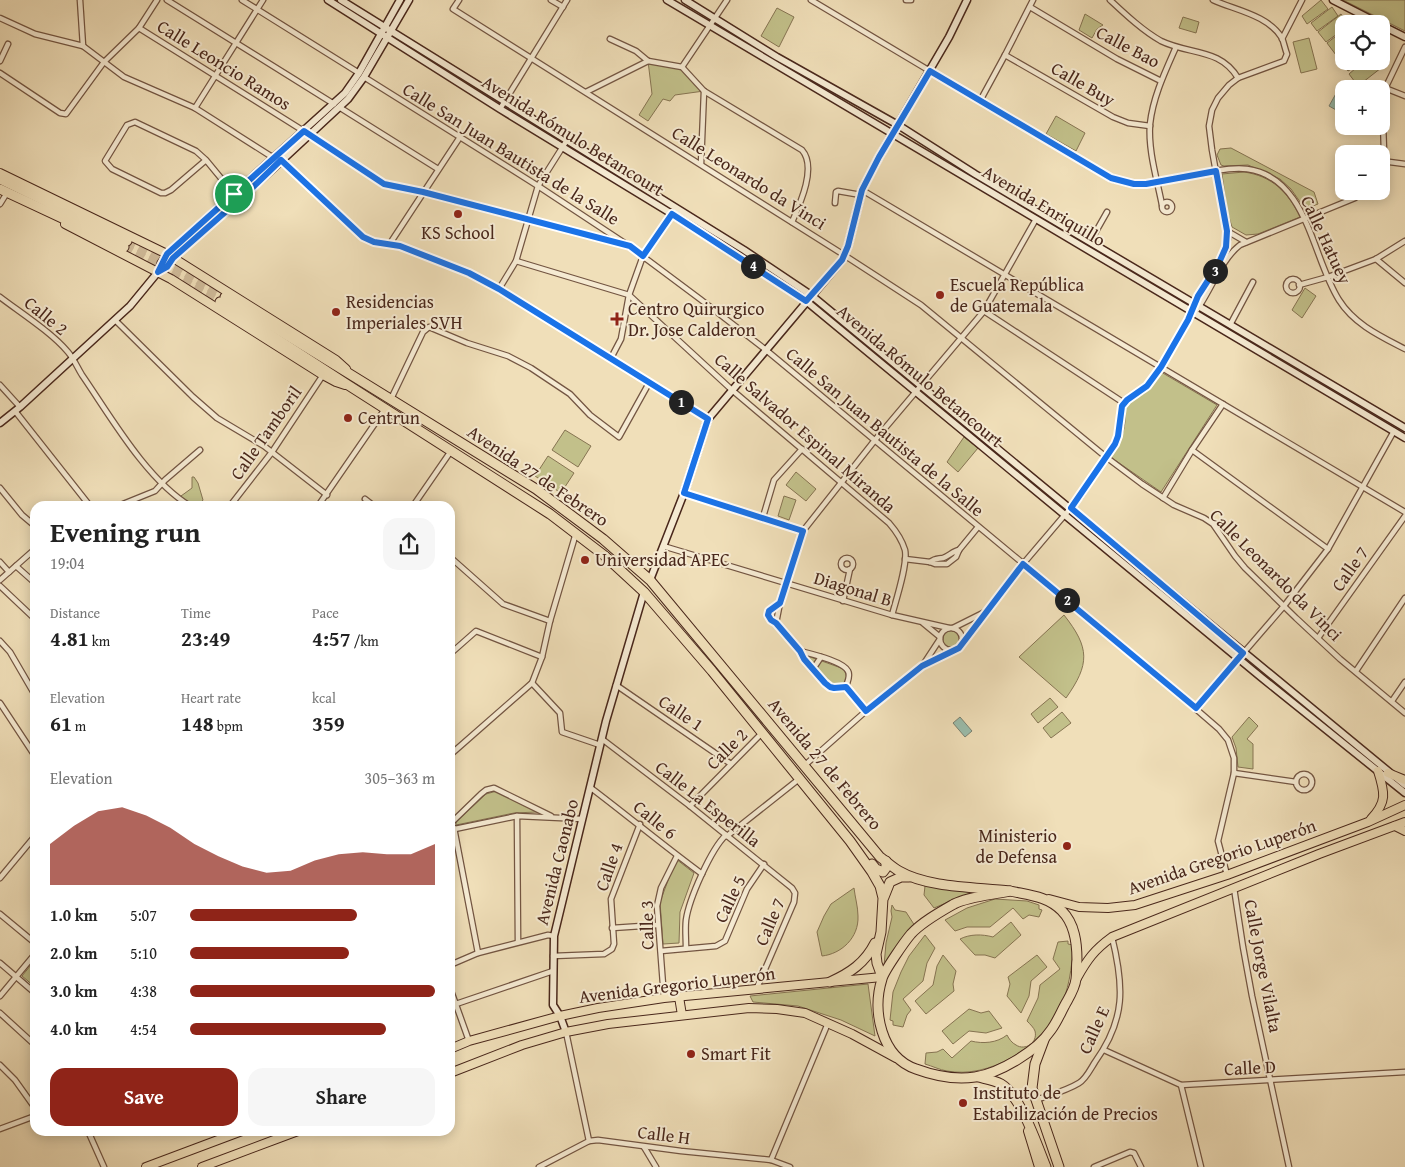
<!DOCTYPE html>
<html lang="en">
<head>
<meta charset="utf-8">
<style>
  :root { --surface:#fff; --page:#f6f6f6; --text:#222; --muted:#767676; --accent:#8f2418 }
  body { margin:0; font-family:"Gentium Book Plus",serif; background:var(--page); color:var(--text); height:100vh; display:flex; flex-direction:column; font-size:19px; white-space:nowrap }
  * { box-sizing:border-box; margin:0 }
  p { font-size:16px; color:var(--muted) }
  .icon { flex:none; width:28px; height:28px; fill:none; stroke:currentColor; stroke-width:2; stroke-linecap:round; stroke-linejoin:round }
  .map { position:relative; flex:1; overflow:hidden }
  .details { position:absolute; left:30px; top:501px; width:425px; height:635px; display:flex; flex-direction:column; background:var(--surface); border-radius:15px; box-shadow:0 2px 12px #0003 }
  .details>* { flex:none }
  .tools { position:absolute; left:1335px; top:15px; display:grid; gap:10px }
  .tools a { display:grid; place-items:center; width:55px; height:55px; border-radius:10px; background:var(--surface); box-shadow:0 2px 12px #0003; font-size:25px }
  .pin { position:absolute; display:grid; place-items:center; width:42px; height:42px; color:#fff; margin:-21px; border:2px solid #fff; border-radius:50%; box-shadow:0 1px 5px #0007 }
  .km { position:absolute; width:25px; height:25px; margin:-12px; border-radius:50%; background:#222; color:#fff; font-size:14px; line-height:25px; text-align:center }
  .round { display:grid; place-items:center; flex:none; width:52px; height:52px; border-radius:15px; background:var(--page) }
  .summary { display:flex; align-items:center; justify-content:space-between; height:85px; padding:0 20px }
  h1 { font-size:28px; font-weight:700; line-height:38px }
  .stats { display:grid; grid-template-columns:repeat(3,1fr); gap:8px; height:85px; padding:5px 20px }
  .stats div { display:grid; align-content:center }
  .stats b { font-size:21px; font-weight:700 }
  .stats small { font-size:14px; font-weight:400 }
  .stats p { font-size:14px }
  .chart { height:140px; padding:10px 20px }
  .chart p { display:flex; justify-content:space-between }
  .chart svg { width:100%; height:90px; margin-top:5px; fill:var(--accent); opacity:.7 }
  .action { display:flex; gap:10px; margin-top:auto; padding:10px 20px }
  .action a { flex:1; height:58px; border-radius:15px; background:var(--accent); color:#fff; font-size:20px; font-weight:700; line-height:58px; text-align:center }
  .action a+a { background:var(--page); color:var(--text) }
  ul { padding:0 20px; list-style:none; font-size:16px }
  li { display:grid; grid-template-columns:80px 60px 1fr; align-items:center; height:38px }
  li i { height:12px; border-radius:6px; background:var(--accent) }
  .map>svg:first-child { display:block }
</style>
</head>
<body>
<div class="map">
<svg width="1405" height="1167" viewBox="0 0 1405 1167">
  <rect width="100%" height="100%" fill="#f0dfb9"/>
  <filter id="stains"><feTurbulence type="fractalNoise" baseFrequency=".004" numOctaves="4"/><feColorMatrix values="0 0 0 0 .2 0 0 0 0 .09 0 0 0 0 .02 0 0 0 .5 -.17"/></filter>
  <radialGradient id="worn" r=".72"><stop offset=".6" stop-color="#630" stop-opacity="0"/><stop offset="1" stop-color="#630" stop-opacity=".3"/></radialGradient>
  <!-- green -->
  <g fill="#c2c08a" stroke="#867452">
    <polygon points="1321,0 1328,9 1307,24 1302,16"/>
    <polygon points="1343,0 1405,0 1405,31"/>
    <polygon points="1332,7 1338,16 1317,31 1311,23"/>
    <polygon points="777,8 794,17 779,47 761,36"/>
    <polygon points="1085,14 1103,25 1097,29 1092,38 1079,30"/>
    <polygon points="1341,14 1348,24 1344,24 1344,29 1326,42 1318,32"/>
    <polygon points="1183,17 1199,22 1196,33 1179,28"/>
    <polygon points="1344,30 1344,61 1376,61 1381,68 1358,86 1349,74 1363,62 1348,71 1327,43"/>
    <polygon points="1309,38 1317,69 1301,73 1293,42"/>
    <polygon points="648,61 682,67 704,91 675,95 670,101 663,99 648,121 639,115 652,94"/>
    <polygon points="1056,116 1085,133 1076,151 1046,134"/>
    <polygon points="1231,148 1314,192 1318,204 1305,209 1291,189 1280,179 1248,165 1224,166 1221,165 1217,155 1220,149"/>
    <path d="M1244,172C1272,176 1288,192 1300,217L1258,234L1246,235L1232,227L1227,211L1222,174Z"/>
    <polygon points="1305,288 1316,296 1302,318 1292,310"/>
    <path d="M1161,372L1217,405L1161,492L1109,456C1124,435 1126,430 1125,404L1150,387Z"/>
    <polygon points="565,430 591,446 578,467 552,450"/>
    <polygon points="964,437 978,448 958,472 947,462"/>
    <polygon points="548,456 574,473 561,493 535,476"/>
    <polygon points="796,472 816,489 806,501 786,485"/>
    <polygon points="192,477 194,477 198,483 203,500 200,504 193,503 190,506 182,506 181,496 192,488"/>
    <polygon points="784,496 796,500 789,520 778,516"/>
    <path d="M1064,615C1090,648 1090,664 1066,698L1019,657Z"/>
    <circle cx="951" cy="639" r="9"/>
    <polygon points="805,655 844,669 847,678 843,684 838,686 832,685"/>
    <polygon points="1050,698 1058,707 1038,723 1031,714"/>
    <polygon points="1062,712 1071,723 1051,738 1043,728"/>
    <polygon points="1249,717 1258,726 1247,739 1253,744 1253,769 1238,767 1236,748 1232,737"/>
    <polygon points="497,791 537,812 514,813 456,825 456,822 486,794"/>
    <polygon points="676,859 694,873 680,912 679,943 663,944 660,902"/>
    <polygon points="920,882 975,891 934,908 924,895 925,886"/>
    <path d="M854,888C855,897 858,907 858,916C859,938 841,954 822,956L817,932L824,916L831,904Z"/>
    <polygon points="995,899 1027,901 1039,905 1039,909 1042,910 1039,917 1029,915 1023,919 1013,908 990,927 967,927 955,931 945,920 967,908"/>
    <polygon points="892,905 895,910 906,912 915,926 884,966 886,943 892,917 891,911"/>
    <path d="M1011,922L1021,935L995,958L985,955H975L960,939C970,934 982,934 993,937Z"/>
    <polygon points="925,935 935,948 927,963 923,981 903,999 911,1010 907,1015 903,1027 893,1025 893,1021 890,1020 893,992 901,972 909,956"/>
    <path d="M1068,941V944L1073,945C1072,968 1069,991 1058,1012C1038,1048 989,1079 947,1071C940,1070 932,1066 925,1064L926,1053L937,1052L943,1049L952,1058L971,1041C983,1044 997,1043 1007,1035C1009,1039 1012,1043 1016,1045C1025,1051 1038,1043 1035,1031C1034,1028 1030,1024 1027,1021L1038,998L1040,985L1060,969L1053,959L1058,942Z"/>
    <polygon points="943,955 956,971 953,984 954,991 926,1014 915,1001 933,985 937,966"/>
    <polygon points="1037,955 1047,967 1031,981 1029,996 1021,1013 1007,996 1010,984 1008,977"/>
    <polygon points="35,960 35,987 22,976"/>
    <polygon points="868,984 875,1036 841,1020 798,1006 753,1002 750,996"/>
    <polygon points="969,1009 981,1013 989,1011 1002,1028 986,1033 969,1031 953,1044 942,1031"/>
  </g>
  <!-- water -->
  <g fill="#9abdac" stroke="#7a8172">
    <polygon points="1338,90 1344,93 1344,103 1338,111 1329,106"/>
    <polygon points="960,717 972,731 965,737 953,723"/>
  </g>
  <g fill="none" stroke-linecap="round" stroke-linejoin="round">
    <!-- highway-tunnel -->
    <g stroke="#cfba99" stroke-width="9" stroke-dasharray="9 4.5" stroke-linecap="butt">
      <polyline points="127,241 178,268 225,297"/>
      <polyline points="124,247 220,302"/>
    </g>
    <defs>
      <g id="street">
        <polyline points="80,0 83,46"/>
        <polyline points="167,0 334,104"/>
        <polyline points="242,0 359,73"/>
        <polyline points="459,0 453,9 844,255 921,305 1106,457 1142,484 1174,505 1204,518 1213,524 1235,556 1245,568 1296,618 1340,659 1405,713"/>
        <polyline points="551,0 563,7"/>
        <path d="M811,0L1111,179L1134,184H1145C1176,181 1218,166 1247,169C1308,177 1312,258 1339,300C1354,324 1380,336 1405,349"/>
        <polyline points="906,0 911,0"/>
        <path d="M1110,0C1125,14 1143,31 1161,41C1190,55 1220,48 1238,78"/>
        <polyline points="1030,7 1117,59 1161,81"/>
        <polyline points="0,18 35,34 83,46 124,77 195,108 269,155 281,161 363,237 374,242 400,246 469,273 499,289 708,419"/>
        <polyline points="139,28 310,135 384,185 423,192 626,245"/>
        <path d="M610,39L636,51L648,61L682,67L704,91L802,150C817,167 800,204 792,222"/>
        <polyline points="1282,39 1302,0"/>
        <polyline points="1005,55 1113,117 1128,123 1150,126"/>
        <polyline points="0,61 8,44"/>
        <polyline points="682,67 727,0"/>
        <polyline points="0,73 60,113 66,114 104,62 139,28 157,0"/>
        <polyline points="364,77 538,186 629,246 700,299 766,350 1137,658 1219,729 1228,740 1234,758 1234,773 1218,841 1227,875"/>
        <polyline points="1385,88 1405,96"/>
        <polyline points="586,92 648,61"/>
        <polyline points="980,101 1005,55 1033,0"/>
        <polyline points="339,107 438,169"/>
        <polyline points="195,108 263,0"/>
        <polyline points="500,109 567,0"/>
        <polyline points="206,160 171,190 165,193 161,193 112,169 105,161 127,125 135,122 196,151 206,160 239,200"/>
        <polyline points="1382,161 1405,164"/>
        <polyline points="701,164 704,91"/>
        <polyline points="1381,164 1384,151 1382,95 1405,47"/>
        <polyline points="862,190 1405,512"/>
        <circle cx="1167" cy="207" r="5"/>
        <polyline points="835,203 836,192 838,191 861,195"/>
        <polyline points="0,204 5,196"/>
        <path d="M1162,205C1157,179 1148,151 1150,124C1153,97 1165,72 1176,47"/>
        <polyline points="1227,231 1246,242"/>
        <polyline points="1090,242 1107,212"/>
        <polyline points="389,245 460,137"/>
        <polyline points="1376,259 1405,283"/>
        <path d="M516,261L629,295L732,390L889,523C896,531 902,540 905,550C908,564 896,600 892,615"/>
        <circle cx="1293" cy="286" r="7"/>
        <polyline points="1299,285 1328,277 1376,259 1405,241"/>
        <polyline points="499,289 516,261 538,186 567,140"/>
        <path d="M0,297C21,313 51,332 68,352C74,359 77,367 82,375C111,417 146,479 190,506"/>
        <polyline points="984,311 1124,403"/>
        <path d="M1193,315C1209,296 1220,260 1240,245L1355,198L1364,191"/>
        <polyline points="115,320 193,397 217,418 264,446 327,495"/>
        <polyline points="1230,325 1253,282"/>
        <polyline points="611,358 621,339 629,295 643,256 672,214"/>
        <polyline points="0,385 20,407"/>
        <polyline points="391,399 423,332 429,327 467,343 508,356 531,368 570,394 590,415 619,437 649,383"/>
        <polyline points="15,411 90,506"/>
        <polyline points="1192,450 1328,549"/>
        <polyline points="0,488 22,515 35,526"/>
        <polyline points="684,493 803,531"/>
        <polyline points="1163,498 1192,450 1223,404"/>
        <polyline points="365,499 374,506"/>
        <polyline points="118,506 155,491 165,480 200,450"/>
        <polyline points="230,506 272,452 323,375"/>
        <polyline points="318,506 385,409"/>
        <polyline points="413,506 451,451"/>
        <polyline points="763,517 774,480 802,449"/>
        <polyline points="663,546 892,615 949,628"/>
        <polyline points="450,557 503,604 550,621"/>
        <circle cx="847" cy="564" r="6"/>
        <polyline points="905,559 930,562 935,564 947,564 956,557 959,550 978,527"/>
        <polyline points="0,562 9,572"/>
        <path d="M930,562C935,558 937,559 943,558C949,556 953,551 959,550"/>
        <polyline points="16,566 35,583"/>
        <polyline points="0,580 35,549"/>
        <polyline points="0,586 35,619"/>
        <polyline points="843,601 850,569"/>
        <polyline points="780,603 769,611 768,615 771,620 776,623 800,651 804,659 830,687 846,687"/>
        <polyline points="776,623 780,603 803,531 875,440 984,311 1036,219"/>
        <polyline points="923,623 940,637"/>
        <circle cx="951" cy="639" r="11"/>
        <polyline points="953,628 985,612"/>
        <polyline points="1318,638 1405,516"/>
        <polyline points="0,641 10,652 35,695"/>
        <path d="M961,645L1023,564L1080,497L1115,444L1119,430L1122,406L1127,400L1142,391L1151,382L1188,320L1198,296L1218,265L1226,247L1228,239L1212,150L1209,126L1212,110L1218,98L1229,85L1238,78L1284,61L1287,54C1285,49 1284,43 1282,38C1268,15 1235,10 1213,0"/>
        <path d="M800,651C811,654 843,661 848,671C851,676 847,682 846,687"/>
        <polyline points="450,654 476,631 542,657"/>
        <polyline points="923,665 940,639"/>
        <polyline points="813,669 821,657"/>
        <polyline points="1356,671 1405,598"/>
        <polyline points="532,683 560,713 562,732 600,745"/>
        <polyline points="616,685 731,764"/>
        <polyline points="846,687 866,711"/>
        <polyline points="1392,701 1405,682"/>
        <polyline points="0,703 35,756"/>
        <polyline points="1196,708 1284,606 1328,549 1394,431"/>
        <polyline points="602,739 690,806 792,888 795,893 794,902 756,990"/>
        <polyline points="450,755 532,683 542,657 550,621 576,533"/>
        <polyline points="805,765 866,711 922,666 952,650"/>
        <polyline points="1234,773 1296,782"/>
        <circle cx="1304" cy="782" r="8"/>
        <path d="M591,788C628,816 664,846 702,874"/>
        <polyline points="690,806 762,733"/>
        <polyline points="517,816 518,942"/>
        <polyline points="450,824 481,794 486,790 494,788 551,816"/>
        <polyline points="454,828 478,953"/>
        <polyline points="450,830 517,816 582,819"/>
        <polyline points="727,836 799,779"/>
        <polyline points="0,878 35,836"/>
        <polyline points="1234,888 1243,947 1252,996 1289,1167"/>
        <polyline points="0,914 35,943"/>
        <polyline points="612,928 657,925"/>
        <path d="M686,948C686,939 685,929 686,920C689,899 711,849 726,835"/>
        <polyline points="661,951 716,946 725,941 747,889 764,864"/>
        <polyline points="553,956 604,954 612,949 614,944 611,899 640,824"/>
        <polyline points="0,963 35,993"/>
        <polyline points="450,965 478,953 548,935 554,936"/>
        <polyline points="450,988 469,1041"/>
        <polyline points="0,996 35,954"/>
        <polyline points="664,998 657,906 661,888 677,856"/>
        <polyline points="456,1004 553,971"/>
        <polyline points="0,1013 35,1045"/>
        <polyline points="566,1032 589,1141"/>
        <polyline points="1104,1050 1181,1085 1405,1072"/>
        <polyline points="0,1065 15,1080 35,1108"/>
        <polyline points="1181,1085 1201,1167"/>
        <path d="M1036,1100C1050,1095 1066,1091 1079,1083C1086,1079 1091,1068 1095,1062C1126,1019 1124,986 1112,937"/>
        <polyline points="0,1129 35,1116"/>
        <polyline points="88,1131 104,1167"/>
        <polyline points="644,1147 656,1167"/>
        <polyline points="771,1160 828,1023"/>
        <polyline points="539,1167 589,1141 598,1140 681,1151 771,1160 790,1167"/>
        <polyline points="1094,1167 1130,1152 1134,1153 1141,1167"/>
      </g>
      <g id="secondary">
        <polyline points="328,0 500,109 672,214 806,301 1262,678 1405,793"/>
        <polyline points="341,0 744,250 811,295 1405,785"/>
        <polyline points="667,0 1405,438"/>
        <polyline points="685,0 777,57 898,125 975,174 1405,428"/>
        <polyline points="1333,0 1380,24"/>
        <polyline points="1381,25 1405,37"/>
        <polyline points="158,272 167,267 173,257 248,192 348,99 364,77 409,0"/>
        <polyline points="0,423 20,407 130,306 158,272 161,263 167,254 345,93 359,73 400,0"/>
        <polyline points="650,580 684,493 708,419 842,260 848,246 862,190 879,157 949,37 967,0"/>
        <polyline points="566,1032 560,1016 553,1005 554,936 606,721 644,592"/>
      </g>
      <g id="primary">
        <polyline points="0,173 167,254 336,360 346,369"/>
        <polyline points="65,224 171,279 323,375 336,382 345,385"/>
        <polyline points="1388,773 1405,780"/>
        <path d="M1371,819C1387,802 1385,793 1378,771"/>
        <polyline points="1395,826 1405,831"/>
        <polyline points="1049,899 1079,907 1108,908 1135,905 1227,875 1368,822 1405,805"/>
        <path d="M1077,978C1087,960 1094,950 1112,937L1319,854L1405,822"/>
        <polyline points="679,997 682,1015"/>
        <polyline points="450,1049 469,1041 560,1016 598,1008 664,998 882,977"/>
        <polyline points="450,1073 522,1045 566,1032 608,1024 749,1008 777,1009 805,1013 852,1034 896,1058"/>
        <polyline points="1028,1131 1039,1167"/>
        <polyline points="146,1167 242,1131"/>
        <polyline points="202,1167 298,1131"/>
      </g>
      <g id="highway">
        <polyline points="0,179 127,241"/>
        <polyline points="0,189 124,247"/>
        <path d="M225,297L536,489L603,539L650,580L880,857C886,861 892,867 899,871C928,888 976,887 1010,891"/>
        <polyline points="220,302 348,385 550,514 605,556 644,592 712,671 850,841 872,872 880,886 883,898 881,932 876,954 877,963 882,977"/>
        <polyline points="872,864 876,869 883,872 886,868 886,861"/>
        <path d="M1010,891C1028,895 1048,896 1062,911C1075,924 1077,943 1077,960C1076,966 1077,973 1076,979C1075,988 1070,996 1066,1003C1061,1012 1057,1022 1051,1030C1037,1051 1000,1073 975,1077C955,1080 935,1076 916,1069C881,1057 872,1011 882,979C884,971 905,941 911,934C922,922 940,912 954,904C970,896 992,895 1010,891Z"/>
        <polyline points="884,897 890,882 901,877 909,877"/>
        <path d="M830,982C850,973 865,963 875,943"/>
        <polyline points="1044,1040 1035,1064 1032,1088 1059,1167"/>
        <path d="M978,1077C986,1079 994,1080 1001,1084C1021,1096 1037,1145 1046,1167"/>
      </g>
    </defs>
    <!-- street casing -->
    <use href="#street" stroke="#735542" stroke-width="7"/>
    <!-- secondary casing -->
    <use href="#secondary" stroke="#49271b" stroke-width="9"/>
    <!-- primary casing -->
    <use href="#primary" stroke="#49271b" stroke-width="10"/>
    <!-- highway casing -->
    <use href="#highway" stroke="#49271b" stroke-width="11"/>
    <!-- street -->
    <use href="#street" stroke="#f5ead2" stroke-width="4.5"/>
    <!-- secondary -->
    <use href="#secondary" stroke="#f5ead2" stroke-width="6"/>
    <!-- primary -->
    <use href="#primary" stroke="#f0dfb9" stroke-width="8"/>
    <!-- highway -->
    <use href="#highway" stroke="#f0dfb9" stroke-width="9"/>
  </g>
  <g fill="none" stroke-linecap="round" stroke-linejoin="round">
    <defs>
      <polygon id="route" points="930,71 1111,178 1134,184 1146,184 1216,171 1227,231 1226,247 1218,265 1198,296 1188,320 1161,367 1147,386 1127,400 1122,406 1118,436 1115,444 1071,508 1243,653 1196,708 1023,564 959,648 922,666 866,711 846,687 834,688 830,687 825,683 804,659 800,651 776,623 771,620 768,615 769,611 780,603 803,531 684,493 708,419 499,289 469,273 400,246 374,242 363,237 281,160 248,192 173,258 167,267 158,272 167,254 304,131 384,184 423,192 630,246 643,256 672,214 806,301 842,260 848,246 862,190 879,157"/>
    </defs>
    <!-- route casing -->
    <use href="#route" stroke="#fff" stroke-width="10"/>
    <!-- route -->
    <use href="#route" stroke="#1a73e8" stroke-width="6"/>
  </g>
  <!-- markers -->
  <g fill="#8f2418" stroke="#f5ead2" stroke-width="2">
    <circle cx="458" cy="214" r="5"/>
    <circle cx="940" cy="295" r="5"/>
    <circle cx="336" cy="312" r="5"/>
    <path d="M614.5 311.5h5v5h5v5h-5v5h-5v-5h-5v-5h5z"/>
    <circle cx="348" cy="418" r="5"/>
    <circle cx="585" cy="560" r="5"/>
    <circle cx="1067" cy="846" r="5"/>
    <circle cx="691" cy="1054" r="5"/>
    <circle cx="963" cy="1103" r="5"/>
  </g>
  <g text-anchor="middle" stroke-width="4" stroke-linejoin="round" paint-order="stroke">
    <!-- street labels -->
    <g font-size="18" fill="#49271b" stroke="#f5ead2">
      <text transform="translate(1128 47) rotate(28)" y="6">Calle Bao</text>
      <text transform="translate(224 65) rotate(32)" y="6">Calle Leoncio Ramos</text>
      <text transform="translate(1083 84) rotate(30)" y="6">Calle Buy</text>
      <text transform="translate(573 136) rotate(32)" y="6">Avenida Rómulo Betancourt</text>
      <text transform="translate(511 154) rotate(32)" y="6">Calle San Juan Bautista de la Salle</text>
      <text transform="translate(749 178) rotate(32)" y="6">Calle Leonardo da Vinci</text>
      <text transform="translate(1044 206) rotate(31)" y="6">Avenida Enriquillo</text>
      <text transform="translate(1326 240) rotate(65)" y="6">Calle Hatuey</text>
      <text transform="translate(46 316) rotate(39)" y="6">Calle 2</text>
      <text transform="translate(920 376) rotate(40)" y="6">Avenida Rómulo Betancourt</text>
      <text transform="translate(885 432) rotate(40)" y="6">Calle San Juan Bautista de la Salle</text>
      <text transform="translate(266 433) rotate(-55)" y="6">Calle Tamboril</text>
      <text transform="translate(805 433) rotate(41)" y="6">Calle Salvador Espinal Miranda</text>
      <text transform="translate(538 476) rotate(34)" y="6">Avenida 27 de Febrero</text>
      <text transform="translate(1350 569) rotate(-55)" y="6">Calle 7</text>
      <text transform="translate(1276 575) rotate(45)" y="6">Calle Leonardo da Vinci</text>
      <text transform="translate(853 589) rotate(17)" y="6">Diagonal B</text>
      <text transform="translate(681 713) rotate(34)" y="6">Calle 1</text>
      <text transform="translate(727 749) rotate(-45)" y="6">Calle 2</text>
      <text transform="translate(825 764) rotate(50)" y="6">Avenida 27 de Febrero</text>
      <text transform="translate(708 804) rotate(38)" y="6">Calle La Esperilla</text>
      <text transform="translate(655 820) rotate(39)" y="6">Calle 6</text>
      <text transform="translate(1222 857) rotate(-19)" y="6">Avenida Gregorio Luperón</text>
      <text transform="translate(557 862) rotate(-76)" y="6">Avenida Caonabo</text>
      <text transform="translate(609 867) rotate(-71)" y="6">Calle 4</text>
      <text transform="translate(730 899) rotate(-65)" y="6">Calle 5</text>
      <text transform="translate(770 922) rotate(-67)" y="6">Calle 7</text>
      <text transform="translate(647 925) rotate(-91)" y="6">Calle 3</text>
      <text transform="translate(1263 966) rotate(79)" y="6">Calle Jorge Vilalta</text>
      <text transform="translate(677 985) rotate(-7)" y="6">Avenida Gregorio Luperón</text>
      <text transform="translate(1094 1030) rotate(-66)" y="6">Calle E</text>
      <text transform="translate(1250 1068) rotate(-3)" y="6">Calle D</text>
      <text transform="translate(664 1135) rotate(7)" y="6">Calle H</text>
    </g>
    <!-- poi labels -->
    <g font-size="18" fill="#49271b" stroke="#f5ead2" text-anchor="start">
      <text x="458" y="239" text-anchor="middle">KS School</text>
      <text x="950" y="291">Escuela República<tspan x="950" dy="21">de Guatemala</tspan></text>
      <text x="346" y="308">Residencias<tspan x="346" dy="21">Imperiales SVH</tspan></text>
      <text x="628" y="315">Centro Quirurgico<tspan x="628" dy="21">Dr. Jose Calderon</tspan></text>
      <text x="358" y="424">Centrun</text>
      <text x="595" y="566">Universidad APEC</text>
      <text x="1057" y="842" text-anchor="end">Ministerio<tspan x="1057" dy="21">de Defensa</tspan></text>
      <text x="701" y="1060">Smart Fit</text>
      <text x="973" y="1099">Instituto de<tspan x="973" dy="21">Estabilización de Precios</tspan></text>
    </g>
  </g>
  <rect width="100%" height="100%" filter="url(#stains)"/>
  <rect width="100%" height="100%" fill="url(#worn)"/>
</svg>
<div class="tools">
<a><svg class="icon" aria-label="locate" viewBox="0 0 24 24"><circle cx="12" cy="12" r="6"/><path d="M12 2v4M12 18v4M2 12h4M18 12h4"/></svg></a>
<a>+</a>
<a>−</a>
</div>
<div class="pin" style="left:234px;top:194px;background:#1e9e55"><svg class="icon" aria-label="arrive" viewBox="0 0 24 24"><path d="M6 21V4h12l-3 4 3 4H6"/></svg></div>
<b class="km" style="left:681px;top:402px">1</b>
<b class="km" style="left:1067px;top:600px">2</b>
<b class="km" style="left:1215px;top:271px">3</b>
<b class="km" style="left:753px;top:266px">4</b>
<section class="details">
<div class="summary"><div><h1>Evening run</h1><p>19:04</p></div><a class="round"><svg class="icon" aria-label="share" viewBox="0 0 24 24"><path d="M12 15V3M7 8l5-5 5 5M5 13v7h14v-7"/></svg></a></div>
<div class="stats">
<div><p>Distance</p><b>4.81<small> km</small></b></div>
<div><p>Time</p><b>23:49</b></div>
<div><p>Pace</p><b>4:57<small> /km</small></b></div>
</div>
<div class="stats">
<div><p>Elevation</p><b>61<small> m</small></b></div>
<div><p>Heart rate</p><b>148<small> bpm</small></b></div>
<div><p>kcal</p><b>359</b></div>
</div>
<div class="chart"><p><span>Elevation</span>305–363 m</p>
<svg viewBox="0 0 160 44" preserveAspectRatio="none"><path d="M0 44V24L10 15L20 8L30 6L40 10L50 16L60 24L70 30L80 35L90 38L100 37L110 32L120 29L130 28L140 29L150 29L160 24V44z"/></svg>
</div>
<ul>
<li><b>1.0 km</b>5:07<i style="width:68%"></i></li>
<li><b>2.0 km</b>5:10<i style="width:65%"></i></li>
<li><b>3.0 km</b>4:38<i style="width:100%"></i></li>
<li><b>4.0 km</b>4:54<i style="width:80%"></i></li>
</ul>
<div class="action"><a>Save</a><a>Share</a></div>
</section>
</div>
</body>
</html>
